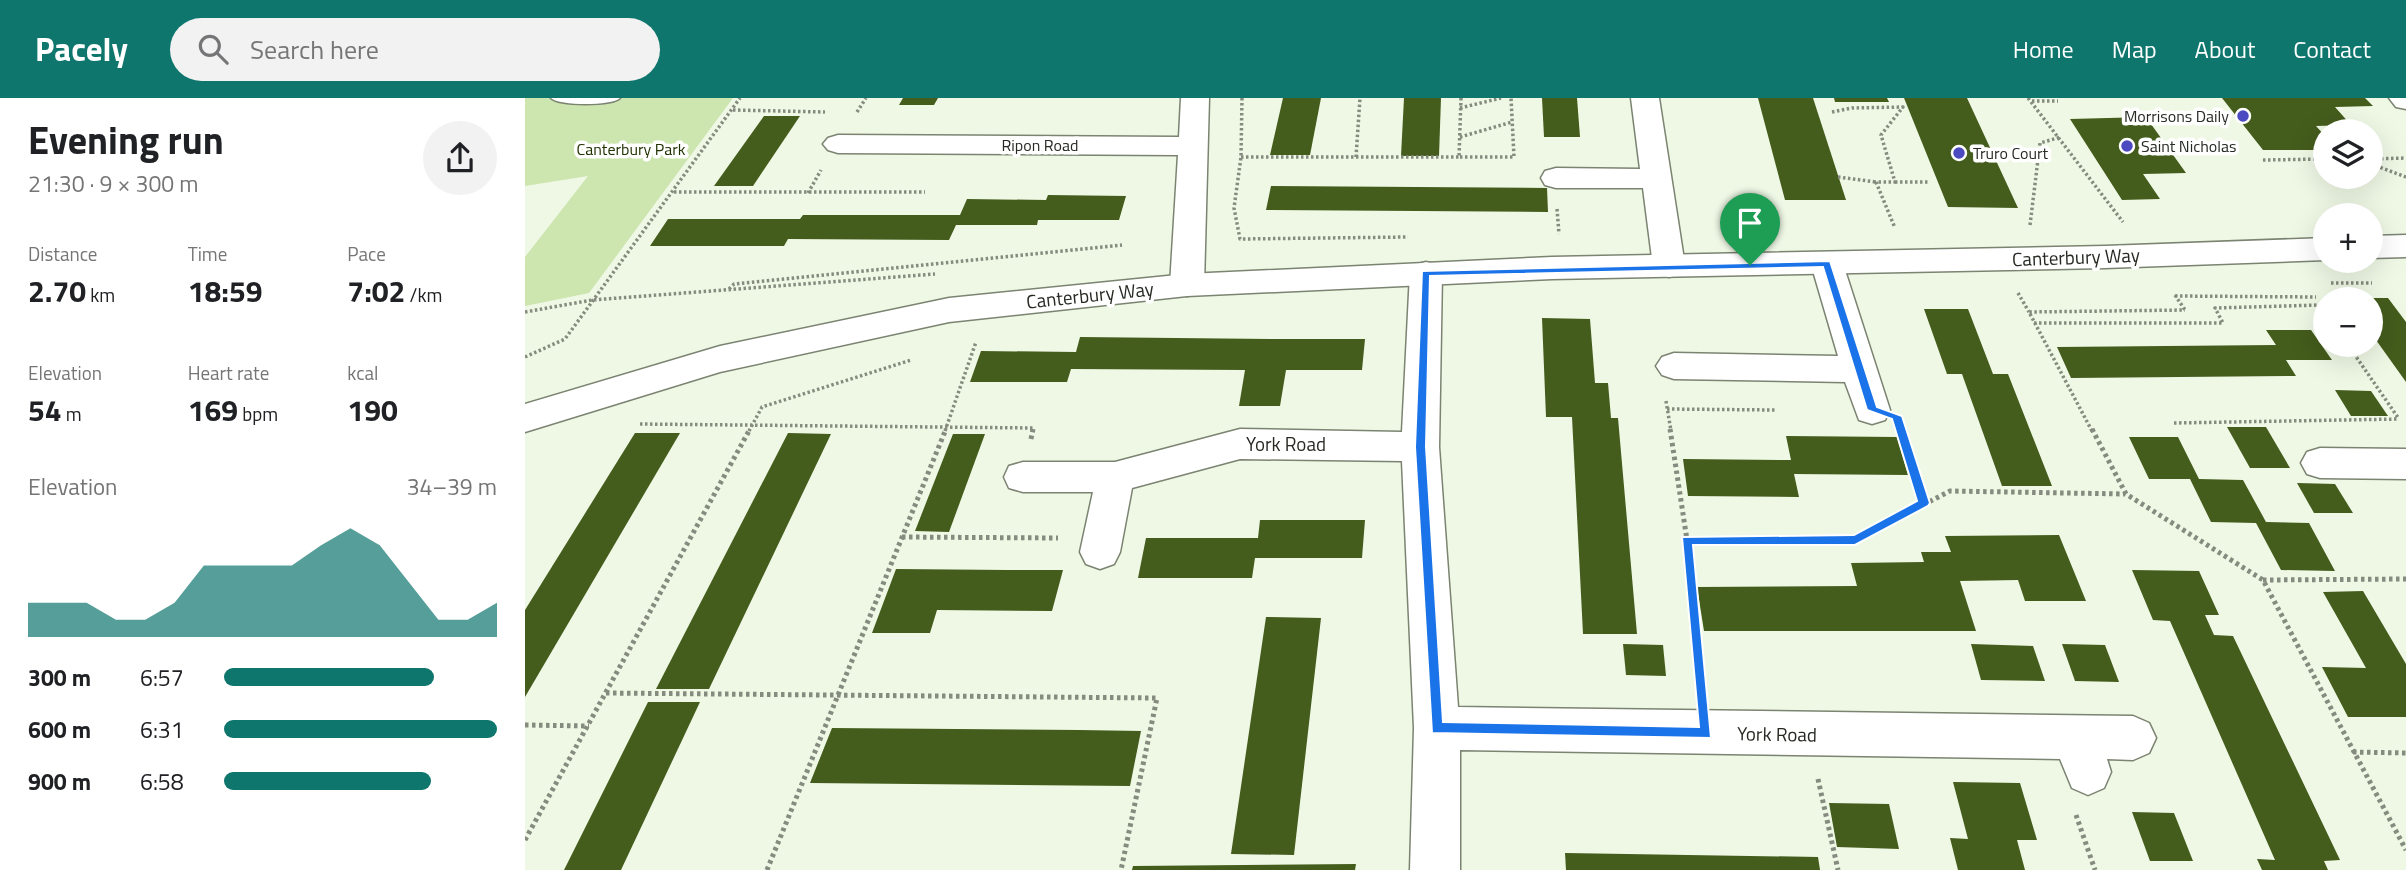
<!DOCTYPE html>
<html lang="en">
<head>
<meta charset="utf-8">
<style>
  :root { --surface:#fff; --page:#f2f2f2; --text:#202124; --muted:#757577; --accent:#0f766e }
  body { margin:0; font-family:"Titillium Web",sans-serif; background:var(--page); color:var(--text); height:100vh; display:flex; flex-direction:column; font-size:26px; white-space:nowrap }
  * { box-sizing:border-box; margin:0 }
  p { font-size:23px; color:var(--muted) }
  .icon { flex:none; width:38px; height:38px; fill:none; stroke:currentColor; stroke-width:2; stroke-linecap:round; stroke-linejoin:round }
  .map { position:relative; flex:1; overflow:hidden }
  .side { display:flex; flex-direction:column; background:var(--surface); width:525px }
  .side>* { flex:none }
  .tools { position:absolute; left:1788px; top:21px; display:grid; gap:14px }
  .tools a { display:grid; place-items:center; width:70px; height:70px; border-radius:50%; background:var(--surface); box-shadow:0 7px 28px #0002; font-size:35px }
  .pin { position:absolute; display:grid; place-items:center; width:60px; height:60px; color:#fff; margin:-72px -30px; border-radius:50% 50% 50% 0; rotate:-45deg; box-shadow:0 0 7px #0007 }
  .pin .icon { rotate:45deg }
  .round { display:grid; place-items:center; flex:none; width:74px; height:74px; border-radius:37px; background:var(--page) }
  .headline { display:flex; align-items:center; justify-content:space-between; height:119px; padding:0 28px }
  h1 { font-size:38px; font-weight:700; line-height:52px }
  .metrics { display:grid; grid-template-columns:repeat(3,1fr); gap:10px; height:119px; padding:7px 28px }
  .metrics div { display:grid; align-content:center }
  .metrics b { font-size:30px; font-weight:700 }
  .metrics small { font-size:19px; font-weight:400 }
  .metrics p { font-size:19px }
  .chart { height:196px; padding:14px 28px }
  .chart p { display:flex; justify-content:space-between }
  .chart svg { width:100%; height:126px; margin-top:7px; fill:var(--accent); opacity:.7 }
  ul { padding:0 28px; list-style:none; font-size:23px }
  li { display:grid; grid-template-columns:112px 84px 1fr; align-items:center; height:52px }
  li i { height:18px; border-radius:9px; background:var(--accent) }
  header { display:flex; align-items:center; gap:42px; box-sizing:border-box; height:98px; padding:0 35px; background:var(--accent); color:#fff }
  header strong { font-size:33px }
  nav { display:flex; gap:38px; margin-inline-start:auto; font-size:24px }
  .search { width:490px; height:63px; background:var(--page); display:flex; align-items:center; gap:18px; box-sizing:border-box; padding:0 24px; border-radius:38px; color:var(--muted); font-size:26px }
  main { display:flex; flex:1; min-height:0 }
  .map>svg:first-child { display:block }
</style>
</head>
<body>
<header>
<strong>Pacely</strong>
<div class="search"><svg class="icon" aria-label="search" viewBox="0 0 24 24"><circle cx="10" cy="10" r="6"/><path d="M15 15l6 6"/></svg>Search here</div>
<nav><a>Home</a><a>Map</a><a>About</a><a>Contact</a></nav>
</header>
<main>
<section class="side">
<div class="headline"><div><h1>Evening run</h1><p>21:30 · 9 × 300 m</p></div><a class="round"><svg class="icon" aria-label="share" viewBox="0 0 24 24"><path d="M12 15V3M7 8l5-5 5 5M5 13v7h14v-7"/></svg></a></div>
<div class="metrics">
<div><p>Distance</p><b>2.70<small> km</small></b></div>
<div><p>Time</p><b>18:59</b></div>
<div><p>Pace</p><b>7:02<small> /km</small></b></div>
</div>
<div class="metrics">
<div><p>Elevation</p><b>54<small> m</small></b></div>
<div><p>Heart rate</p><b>169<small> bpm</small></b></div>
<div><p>kcal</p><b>190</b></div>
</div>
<div class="chart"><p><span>Elevation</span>34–39 m</p>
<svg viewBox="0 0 160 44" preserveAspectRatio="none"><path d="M0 44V32L10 32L20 32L30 38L40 38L50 32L60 19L70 19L80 19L90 19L100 12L110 6L120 12L130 25L140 38L150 38L160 32V44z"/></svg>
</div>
<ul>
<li><b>300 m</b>6:57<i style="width:77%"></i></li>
<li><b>600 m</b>6:31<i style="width:100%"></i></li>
<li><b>900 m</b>6:58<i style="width:76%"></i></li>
</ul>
</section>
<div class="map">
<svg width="1881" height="772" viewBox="0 0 1881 772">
  <rect width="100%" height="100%" fill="#eff8e5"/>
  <!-- green -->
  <polygon fill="#cde5af" points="0,0 208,0 64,195 0,208 0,159 63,78 0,88"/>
  <!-- building -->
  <g fill="#445c1c">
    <polygon points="378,0 413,0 409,7 374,7"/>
    <polygon points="758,0 796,0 785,57 745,57"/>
    <polygon points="879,0 916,0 914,58 876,58"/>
    <polygon points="1017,0 1052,0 1055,39 1019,39"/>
    <polygon points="1233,0 1288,0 1321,102 1260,102"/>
    <polygon points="1309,0 1362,0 1364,4 1310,4"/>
    <polygon points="1379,0 1442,0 1493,110 1423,109"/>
    <polygon points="1697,0 1840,0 1848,8 1810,9 1826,27 1791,28 1801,39 1801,52 1738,52"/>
    <polygon points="239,18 275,18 228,88 189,88"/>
    <polygon points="1621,19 1661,75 1618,76 1635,101 1597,102 1545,21"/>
    <polygon points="746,88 1022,90 1023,114 741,112"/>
    <polygon points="523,97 601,98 594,122 513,122 512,127 431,127 424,142 263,141 259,148 125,148 143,121 275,121 278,117 435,117 442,101 521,102"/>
    <polygon points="1846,200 1863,200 1881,224 1881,284 1846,235"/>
    <polygon points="1399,211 1443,211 1468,276 1483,276 1527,388 1477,388 1437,276 1422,276"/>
    <polygon points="1017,220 1065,221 1070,285 1083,285 1086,320 1093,320 1112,536 1058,536 1047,319 1021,319"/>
    <polygon points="1741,232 1786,232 1807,262 1761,262 1771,278 1546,280 1532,249 1751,247"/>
    <polygon points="555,239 745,241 840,241 837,272 761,272 755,308 714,308 720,272 546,271 542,284 445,284 456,253 551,254"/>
    <polygon points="1810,292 1846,293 1863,318 1826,318"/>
    <polygon points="1702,329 1741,329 1765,370 1725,370"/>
    <polygon points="110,335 155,335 0,599 0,512"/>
    <polygon points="263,335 306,336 184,591 131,591"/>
    <polygon points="428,336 460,336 424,434 390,433"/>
    <polygon points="1261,338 1372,339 1383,377 1269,376 1274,399 1163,398 1158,361 1266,362"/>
    <polygon points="1604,339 1653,339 1674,381 1718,382 1741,424 1784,425 1810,473 1756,472 1731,425 1686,424 1665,381 1624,381"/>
    <polygon points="1772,385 1810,386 1828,415 1789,415"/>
    <polygon points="735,422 840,422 837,460 730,460 727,480 613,480 621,440 733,440"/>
    <polygon points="1534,437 1561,503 1500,503 1493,482 1435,483 1451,533 1179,533 1172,489 1332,488 1326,465 1399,464 1396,454 1426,454 1420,438"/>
    <polygon points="371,471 482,472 538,472 527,513 412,512 405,535 347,535"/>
    <polygon points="1607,472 1674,473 1694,517 1680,517 1689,537 1708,538 1815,762 1799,763 1803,772 1737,772 1732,761 1750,762 1645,523 1628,522"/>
    <polygon points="1838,493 1881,566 1881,619 1823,619 1797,569 1841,570 1798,494"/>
    <polygon points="741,519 796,520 769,757 706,756"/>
    <polygon points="1098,546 1138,547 1141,578 1101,577"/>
    <polygon points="1446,546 1508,548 1520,583 1456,582"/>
    <polygon points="1537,546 1580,547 1594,584 1550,583"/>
    <polygon points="123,604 175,604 96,772 39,772"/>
    <polygon points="307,630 554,632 616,633 605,688 285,685"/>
    <polygon points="1428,684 1495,685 1512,742 1492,742 1500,772 1433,772 1425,740 1443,741"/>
    <polygon points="1304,705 1364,706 1374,751 1312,749"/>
    <polygon points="1607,714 1649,715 1668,763 1625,763"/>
    <polygon points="1040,755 1293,759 1295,772 1041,772"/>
    <polygon points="831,766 830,772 607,772 608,768"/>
  </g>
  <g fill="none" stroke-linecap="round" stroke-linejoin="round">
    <defs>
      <path id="lane" d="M26,0H95C87,8 34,8 26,0Z"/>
      <g id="street">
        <polygon points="656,0 684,0 679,187 674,195 662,198 650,195 645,187 653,57 313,55 303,52 298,46 303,40 313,37 654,39"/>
        <polygon points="1106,0 1134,0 1160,168 1156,176 1144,179 1132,176 1128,168 1118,90 1031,90 1020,87 1016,80 1020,73 1031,70 1115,71"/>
        <polygon points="1864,0 1881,0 1881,11 1871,9"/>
        <polygon points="1302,155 1313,158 1318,166 1365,312 1360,322 1347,326 1334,322 1320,284 1149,281 1137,277 1131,268 1137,259 1149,255 1313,258 1286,166 1291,158"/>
        <polygon points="901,164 913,167 917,175 914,349 933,609 1608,618 1624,625 1631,640 1624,655 1608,662 1582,661 1586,674 1579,690 1563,697 1547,690 1535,661 935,652 935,772 885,772 889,630 877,363 715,361 607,390 595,454 589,466 575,471 561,466 555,454 568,394 498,394 484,390 479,379 484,368 498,364 590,364 715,331 877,334 885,175 889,167"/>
        <polygon points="1795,350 1881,351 1881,381 1795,380 1782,376 1776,365 1782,354"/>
      </g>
      <g id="secondary">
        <polygon points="1881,137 1881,159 1846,160 1846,138"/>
        <polygon points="1801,140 1801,162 1580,170 1027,181 662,198 424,224 195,274 0,334 0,306 195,248 424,200 662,176 1027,159 1580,148"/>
      </g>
    </defs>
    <!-- lane casing -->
    <use href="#lane" stroke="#7b8371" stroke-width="3"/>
    <!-- street casing -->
    <use href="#street" stroke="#7b8371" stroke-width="3"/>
    <!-- secondary casing -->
    <use href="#secondary" stroke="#7b8371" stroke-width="3"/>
    <!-- path-far1 -->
    <g stroke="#858b7e" stroke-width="3.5" stroke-dasharray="2.5 2.5" stroke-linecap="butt">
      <polyline points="717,0 716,59 709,110 715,141 883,139"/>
      <polyline points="936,0 934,59 989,59 986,0"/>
      <polyline points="1503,0 1598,124"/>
      <polyline points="1507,3 1533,3"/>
      <polyline points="935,10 976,0"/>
      <polyline points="208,12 300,14"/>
      <polyline points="332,14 341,0"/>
      <polyline points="1307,14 1327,10 1378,9 1356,37 1370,84 1351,84 1370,130"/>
      <polyline points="935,39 987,24"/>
      <polyline points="716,59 934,59"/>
      <polyline points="831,59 835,0"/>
      <polyline points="1846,61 1881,60"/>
      <polyline points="1738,62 1801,61"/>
      <polyline points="1846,66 1881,79"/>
      <polyline points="1313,79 1351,84"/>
      <polyline points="1370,84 1404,84"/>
      <polyline points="149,94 400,94"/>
      <polyline points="283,95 296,72"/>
      <polyline points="1032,111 1034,136"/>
      <polyline points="1505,127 1515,45 1536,39"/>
      <polyline points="1806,185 1847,185"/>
      <polyline points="204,191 209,186 597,147"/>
      <polyline points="1493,195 1504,214"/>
      <polyline points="1650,197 1660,212"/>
      <polyline points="1650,198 1791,199"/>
      <polyline points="0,214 67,202 410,176"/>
      <polyline points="1509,225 1698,225 1690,210 1795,207 1801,215"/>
      <polyline points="1823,247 1874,321"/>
      <polyline points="0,259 40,241 215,0"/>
      <polyline points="1141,303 1146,333"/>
      <polyline points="1142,311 1250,312"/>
      <polyline points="1649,325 1874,321"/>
      <polyline points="115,326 508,330 507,333"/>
      <polyline points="224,333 237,309 386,262"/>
      <polyline points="420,333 451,244"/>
      <polyline points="1567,333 1504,214 1660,212"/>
    </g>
    <!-- path -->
    <g stroke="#858b7e" stroke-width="5" stroke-dasharray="3.5 3.5" stroke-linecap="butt">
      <polyline points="1145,331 1162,442 1177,589"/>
      <polyline points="1567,331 1601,396 1738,482 1881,752"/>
      <polyline points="1377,336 1399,405"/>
      <polyline points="506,341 508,331"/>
      <polyline points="377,439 533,440"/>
      <polyline points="1162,442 1330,442 1425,393 1600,396"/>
      <polyline points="1738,482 1881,481"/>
      <polyline points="81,595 632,600 596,772"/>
      <polyline points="0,627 64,628"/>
      <polyline points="1828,654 1881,655"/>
      <polyline points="1293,681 1313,772"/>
      <polyline points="1551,717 1570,772"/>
      <polyline points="0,742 225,331"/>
      <polyline points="242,772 421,331"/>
    </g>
    <!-- lane -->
    <use href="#lane" fill="#fff" fill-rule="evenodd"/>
    <!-- street -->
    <use href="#street" fill="#fff" fill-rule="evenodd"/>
    <!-- secondary -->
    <use href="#secondary" fill="#fff" fill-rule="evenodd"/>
  </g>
  <!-- route -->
  <path fill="#1a73e8" stroke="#fff" stroke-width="2" fill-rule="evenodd" d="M1305,163L1352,309L1377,318L1405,405L1403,408L1330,447H1168L1186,640L907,635L890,349L897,173ZM1298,169L1342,312L1367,321L1392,403L1329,437L1157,439L1174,629L918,624L901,349L905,178Z"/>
  <!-- markers -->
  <g fill="#4b4ac0" stroke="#fff" stroke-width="2.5">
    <circle cx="1718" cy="18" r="7"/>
    <circle cx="1602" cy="48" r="7"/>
    <circle cx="1434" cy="55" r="7"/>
  </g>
  <g text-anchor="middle" stroke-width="7" stroke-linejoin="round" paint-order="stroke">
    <!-- far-poi labels -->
    <g font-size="16" fill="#272a23" stroke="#fff" text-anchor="start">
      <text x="1704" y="24" text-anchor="end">Morrisons Daily</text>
      <text x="1616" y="54">Saint Nicholas</text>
      <text x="1448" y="61">Truro Court</text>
    </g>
    <!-- far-street labels -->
    <g font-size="16" fill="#272a23" stroke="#fff">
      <text x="515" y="53">Ripon Road</text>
    </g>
    <!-- far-park labels -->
    <g font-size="16" fill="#213201" stroke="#fff">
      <text x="106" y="57">Canterbury Park</text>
    </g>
    <!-- street labels -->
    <g font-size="19" fill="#272a23" stroke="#fff">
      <text transform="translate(1551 159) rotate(-2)" y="7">Canterbury Way</text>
      <text transform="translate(565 197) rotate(-6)" y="7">Canterbury Way</text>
      <text x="761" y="353">York Road</text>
      <text transform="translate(1252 636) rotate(1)" y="7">York Road</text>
    </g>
  </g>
</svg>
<div class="tools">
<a><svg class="icon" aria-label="layers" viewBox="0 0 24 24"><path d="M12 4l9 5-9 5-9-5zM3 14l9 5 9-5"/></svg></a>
<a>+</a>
<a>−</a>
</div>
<div class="pin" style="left:1225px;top:167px;background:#1e9e55"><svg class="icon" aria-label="arrive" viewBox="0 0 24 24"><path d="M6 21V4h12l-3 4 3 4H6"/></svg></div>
</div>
</main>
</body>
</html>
